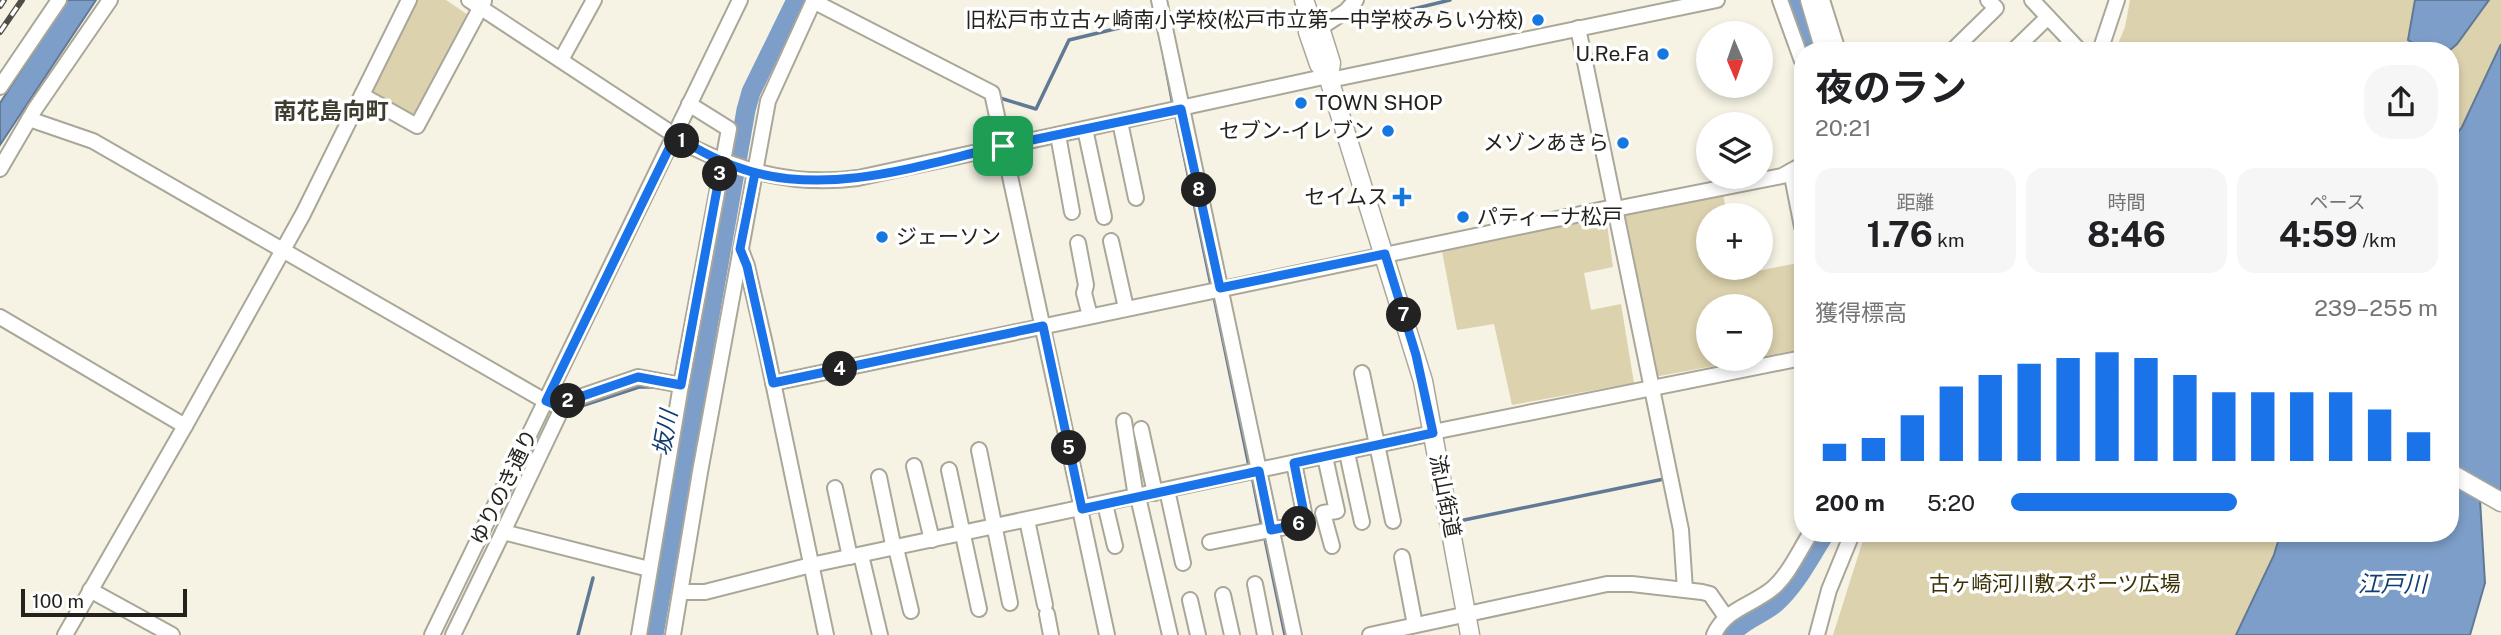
<!DOCTYPE html>
<html lang="ja">
<head>
<meta charset="utf-8">
<style>
  :root { --surface:#fff; --page:#f6f6f6; --text:#202124; --muted:#757577; --accent:#1a73e8 }
  body { margin:0; font-family:"Public Sans","Noto Sans JP",sans-serif; background:var(--page); color:var(--text); height:100vh; display:flex; flex-direction:column; font-size:26px; white-space:nowrap }
  * { box-sizing:border-box; margin:0 }
  p { font-size:23px; color:var(--muted) }
  .icon { flex:none; width:38px; height:38px; fill:none; stroke:currentColor; stroke-width:2; stroke-linecap:round; stroke-linejoin:round }
  .map { position:relative; flex:1; overflow:hidden }
  .details { position:absolute; left:1794px; top:42px; width:665px; height:500px; display:flex; flex-direction:column; background:var(--surface); border-radius:28px; box-shadow:0 4px 10px #0003 }
  .details>* { flex:none }
  .needle { width:46px; rotate:178deg }
  .fabs { position:absolute; left:1696px; top:21px; display:grid; gap:14px }
  .fabs a { display:grid; place-items:center; width:77px; height:77px; border-radius:50%; background:var(--surface); box-shadow:0 4px 10px #0003; font-size:35px }
  .scale { position:absolute; left:21px; bottom:18px; width:166px; box-sizing:border-box; padding-left:7px; border:4px solid #23221d; border-top:0; font-size:19px; line-height:24px; white-space:nowrap; color:#23221d; -webkit-text-stroke:5px #fff; paint-order:stroke }
  .pin { position:absolute; display:grid; place-items:center; width:60px; height:60px; color:#fff; margin:-30px; border-radius:14px; box-shadow:0 4px 10px #0006 }
  .km { position:absolute; width:35px; height:35px; margin:-18px; border-radius:50%; background:#222; color:#fff; font-size:19px; line-height:35px; text-align:center }
  .round { display:grid; place-items:center; flex:none; width:74px; height:74px; border-radius:28px; background:var(--page) }
  .summary { display:flex; align-items:center; justify-content:space-between; height:119px; padding:0 21px }
  h1 { font-size:38px; font-weight:700; line-height:52px }
  .stats { display:grid; grid-template-columns:repeat(3,1fr); gap:10px; height:119px; padding:7px 21px }
  .stats div { display:grid; align-content:center; border-radius:18px; background:var(--page); text-align:center }
  .stats b { font-size:35px; font-weight:700 }
  .stats small { font-size:19px; font-weight:400 }
  .stats p { font-size:19px }
  .chart { height:196px; padding:14px 21px }
  .chart p { display:flex; justify-content:space-between }
  .chart svg { width:100%; height:126px; margin-top:7px; stroke:var(--accent); stroke-width:6 }
  ul { padding:0 21px; list-style:none; font-size:23px }
  li { display:grid; grid-template-columns:112px 84px 1fr; align-items:center; height:52px }
  li i { height:18px; border-radius:9px; background:var(--accent) }
  .map>svg:first-child { display:block }
</style>
</head>
<body>
<div class="map">
<svg width="2501" height="635" viewBox="0 0 2501 635">
  <rect width="100%" height="100%" fill="#f6f3e5"/>
  <!-- green -->
  <g fill="#dcd2ae">
    <polygon points="417,0 446,0 471,17 418,118 411,118 372,93"/>
    <polygon points="2130,0 2501,0 2501,44 2462,127 2450,143 2450,51 2115,51 2125,27"/>
    <polygon points="1723,194 1727,215 1708,215 1708,268 1737,268 1739,275 1802,262 1802,349 1761,357 1760,306 1708,306 1708,359 1752,359 1654,377 1622,214"/>
    <polygon points="1606,217 1613,267 1584,273 1591,310 1621,304 1634,383 1512,405 1494,324 1457,330 1442,251"/>
    <polygon points="1865,534 2277,534 2274,555 2236,635 1833,635"/>
  </g>
  <!-- water -->
  <g fill="#7d9ec8" stroke="#627995" stroke-width="2">
    <polygon points="67,0 96,0 0,145 0,103"/>
    <polygon points="2415,0 2489,0 2457,44 2449,51 2427,51 2408,40"/>
    <polygon points="2501,44 2501,492 2480,500 2485,583 2470,635 2236,635 2274,555 2280,534 2450,534 2450,143 2462,127"/>
  </g>
  <g fill="none" stroke-linecap="round" stroke-linejoin="round">
    <!-- stream -->
    <g stroke="#627995" stroke-width="3.5">
      <polyline points="1359,13 1369,18 1376,18 1450,0"/>
      <polyline points="1164,57 1173,105"/>
      <polyline points="1000,98 1036,109 1069,40 1156,19 1157,21"/>
      <polyline points="1175,112 1211,285"/>
      <polyline points="1214,297 1249,466"/>
      <polyline points="684,388 697,389"/>
      <polyline points="566,411 639,387 656,387"/>
      <polyline points="1253,481 1262,527"/>
      <polyline points="1464,520 1664,479 1663,477"/>
      <polyline points="1264,534 1285,635"/>
      <polyline points="578,635 593,578"/>
    </g>
    <!-- river -->
    <g stroke="#7d9ec8" stroke-width="19">
      <polyline points="1795,0 1813,51"/>
      <polyline points="654,635 746,110 751,92 796,0"/>
      <path d="M1731,635C1742,620 1762,615 1776,603C1797,584 1810,557 1825,534"/>
    </g>
    <defs>
      <g id="minor">
        <path d="M469,0L694,148C747,174 800,186 858,178L1328,76"/>
        <polyline points="1159,0 1294,635"/>
        <polyline points="1780,0 1802,61"/>
        <polyline points="1822,0 1838,51"/>
        <polyline points="2032,0 2080,51"/>
        <polyline points="813,1 992,93 1082,509"/>
        <polyline points="1320,28 1346,11 1356,0"/>
        <polyline points="1578,28 1681,530 1685,590"/>
        <polyline points="1952,51 1996,8 1988,0"/>
        <polyline points="2013,51 2048,17"/>
        <polyline points="2100,51 2117,0"/>
        <polyline points="561,60 594,0"/>
        <polyline points="1330,80 1717,0"/>
        <polyline points="0,87 59,0"/>
        <polyline points="362,95 417,126 484,1"/>
        <polyline points="29,119 93,141 538,397 562,408"/>
        <polyline points="1120,122 1136,198"/>
        <polyline points="1085,129 1104,217"/>
        <polyline points="1058,135 1072,212"/>
        <polyline points="0,169 35,109 110,0"/>
        <polyline points="1791,171 1802,227"/>
        <polyline points="1615,209 1782,176 1802,165"/>
        <polyline points="1111,241 1126,308"/>
        <polyline points="1078,243 1086,285 1084,293 1090,316"/>
        <polyline points="741,250 747,266 765,344 826,635"/>
        <polyline points="0,317 185,426 303,214 409,0"/>
        <polyline points="1362,373 1393,521"/>
        <polyline points="773,383 1614,207"/>
        <polyline points="1124,421 1136,497"/>
        <polyline points="1141,429 1155,493"/>
        <polyline points="1433,432 1802,358"/>
        <polyline points="979,450 1010,603"/>
        <polyline points="1347,453 1362,522"/>
        <polyline points="1325,457 1337,511 1323,513 1332,546"/>
        <polyline points="914,466 932,540"/>
        <polyline points="949,470 979,609"/>
        <polyline points="879,477 894,549"/>
        <polyline points="835,488 850,557"/>
        <polyline points="1167,490 1183,563"/>
        <polyline points="1138,497 1170,635"/>
        <polyline points="1105,504 1115,546"/>
        <polyline points="1080,509 1107,635"/>
        <polyline points="1027,520 1045,605"/>
        <polyline points="503,532 565,402 638,377 681,385"/>
        <polyline points="1210,542 1306,523 1294,463"/>
        <polyline points="896,548 911,611"/>
        <polyline points="861,555 880,635"/>
        <polyline points="1402,557 1415,625"/>
        <polyline points="1255,584 1265,635"/>
        <polyline points="90,590 172,635"/>
        <polyline points="681,592 705,592 811,565 1433,433"/>
        <polyline points="1223,595 1232,635"/>
        <polyline points="1190,600 1198,635"/>
        <polyline points="1047,614 1051,635"/>
        <polyline points="65,635 185,426"/>
        <polyline points="432,635 740,0"/>
        <polyline points="453,635 503,532 649,569"/>
        <polyline points="639,635 681,385 729,129 689,104"/>
        <polyline points="673,635 700,472 768,101 814,0"/>
        <polyline points="1370,635 1607,584 1632,584 1702,592 1710,594 1726,617"/>
        <path d="M1714,635C1725,609 1753,605 1773,588C1789,574 1799,551 1810,534"/>
        <polyline points="1817,635 1829,590 1852,534"/>
      </g>
      <g id="major">
        <polyline points="1304,0 1311,20 1308,32 1319,64 1328,76 1423,381 1470,635"/>
        <polyline points="1810,0 1825,51"/>
        <polyline points="1311,20 1320,28 1331,63 1330,70"/>
        <polyline points="2450,473 2501,502"/>
      </g>
    </defs>
    <!-- minor casing -->
    <use href="#minor" stroke="#aaa799" stroke-width="18"/>
    <!-- major casing -->
    <use href="#major" stroke="#aaa799" stroke-width="21"/>
    <!-- minor -->
    <use href="#minor" stroke="#fff" stroke-width="14"/>
    <!-- major -->
    <use href="#major" stroke="#fff" stroke-width="18"/>
    <defs>
      <g id="rail">
        <polyline points="0,6 4,0"/>
        <polyline points="0,32 22,0"/>
      </g>
    </defs>
    <!-- rail casing -->
    <use href="#rail" stroke="#4f4d47" stroke-width="6"/>
    <!-- rail -->
    <use href="#rail" stroke="#fff" stroke-width="3.5" stroke-dasharray="10" stroke-linecap="butt"/>
  </g>
  <g fill="none" stroke-linecap="round" stroke-linejoin="round">
    <defs>
      <path id="route" d="M1003,146C923,164 836,195 753,172C725,165 700,151 675,136L546,401L562,408L565,402L638,377L681,385L722,162L755,173L740,249L747,266L773,383L1043,326L1082,509L1259,471L1271,530L1306,523L1294,463L1433,433L1416,355L1385,254L1220,288L1181,109L1003,146"/>
    </defs>
    <!-- route casing -->
    <use href="#route" stroke="#fff" stroke-width="14"/>
    <!-- route -->
    <use href="#route" stroke="#1a73e8" stroke-width="9"/>
  </g>
  <!-- markers -->
  <g fill="#1578e0" stroke="#fff" stroke-width="2.5">
    <circle cx="1538" cy="20" r="7"/>
    <circle cx="1663" cy="54" r="7"/>
    <circle cx="1301" cy="103" r="7"/>
    <circle cx="1388" cy="131" r="7"/>
    <circle cx="1623" cy="143" r="7"/>
    <path d="M1398.5 186.5h7v7h7v7h-7v7h-7v-7h-7v-7h7z"/>
    <circle cx="1463" cy="217" r="7"/>
    <circle cx="882" cy="237" r="7"/>
  </g>
  <g text-anchor="middle" stroke-width="7" stroke-linejoin="round" paint-order="stroke">
    <!-- poi labels -->
    <g font-size="21" fill="#23221d" stroke="#fff" text-anchor="end">
      <text x="1524" y="27">旧松戸市立古ヶ崎南小学校(松戸市立第一中学校みらい分校)</text>
      <text x="1649" y="61">U.Re.Fa</text>
      <text x="1315" y="110" text-anchor="start">TOWN SHOP</text>
      <text x="1374" y="138">セブン-イレブン</text>
      <text x="1609" y="150">メゾンあきら</text>
      <text x="1388" y="204">セイムス</text>
      <text x="1477" y="224" text-anchor="start">パティーナ松戸</text>
      <text x="896" y="244" text-anchor="start">ジェーソン</text>
    </g>
    <!-- street labels -->
    <g font-size="21" fill="#23221d" stroke="#fff">
      <text transform="translate(504 487) rotate(-64)" y="7">ゆりのき通り</text>
      <text transform="translate(1445 496) rotate(79)" y="7">流山街道</text>
    </g>
    <!-- park labels -->
    <g font-size="21" fill="#3a3003" stroke="#fff">
      <text x="2055" y="591">古ヶ崎河川敷スポーツ広場</text>
    </g>
    <!-- neighbourhood labels -->
    <g font-size="23" font-weight="bold" fill="#3f3c30" stroke="#fff">
      <text x="331" y="119">南花島向町</text>
    </g>
    <!-- water labels -->
    <g font-size="23" font-style="italic" fill="#0f3d71" stroke="#fff">
      <text transform="translate(665 433) rotate(-80)" y="8">坂川</text>
      <text x="2392" y="592">江戸川</text>
    </g>
  </g>
</svg>
<div class="fabs">
<a><svg class="needle" viewBox="-14 -14 28 28"><path d="M0-13l5 13h-10z" fill="#e53935"/><path d="M0 13l5-13h-10z" fill="#757577"/></svg></a>
<a><svg class="icon" aria-label="layers" viewBox="0 0 24 24"><path d="M12 4l9 5-9 5-9-5zM3 14l9 5 9-5"/></svg></a>
<a>+</a>
<a>−</a>
</div>
<div class="scale">100 m</div>
<div class="pin" style="left:1003px;top:146px;background:#1e9e55"><svg class="icon" aria-label="arrive" viewBox="0 0 24 24"><path d="M6 21V4h12l-3 4 3 4H6"/></svg></div>
<b class="km" style="left:682px;top:141px">1</b>
<b class="km" style="left:568px;top:401px">2</b>
<b class="km" style="left:720px;top:174px">3</b>
<b class="km" style="left:840px;top:369px">4</b>
<b class="km" style="left:1069px;top:448px">5</b>
<b class="km" style="left:1299px;top:524px">6</b>
<b class="km" style="left:1404px;top:315px">7</b>
<b class="km" style="left:1199px;top:190px">8</b>
<section class="details">
<div class="summary"><div><h1>夜のラン</h1><p>20:21</p></div><a class="round"><svg class="icon" aria-label="share" viewBox="0 0 24 24"><path d="M12 15V3M7 8l5-5 5 5M5 13v7h14v-7"/></svg></a></div>
<div class="stats">
<div><p>距離</p><b>1.76<small> km</small></b></div>
<div><p>時間</p><b>8:46</b></div>
<div><p>ペース</p><b>4:59<small> /km</small></b></div>
</div>
<div class="chart"><p><span>獲得標高</span>239–255 m</p>
<svg viewBox="0 0 160 44" preserveAspectRatio="none"><path d="M5 44V38M15 44V36M25 44V28M35 44V18M45 44V14M55 44V10M65 44V8M75 44V6M85 44V8M95 44V14M105 44V20M115 44V20M125 44V20M135 44V20M145 44V26M155 44V34"/></svg>
</div>
<ul>
<li><b>200 m</b>5:20<i style="width:53%"></i></li>
</ul>
</section>
</div>
</body>
</html>
